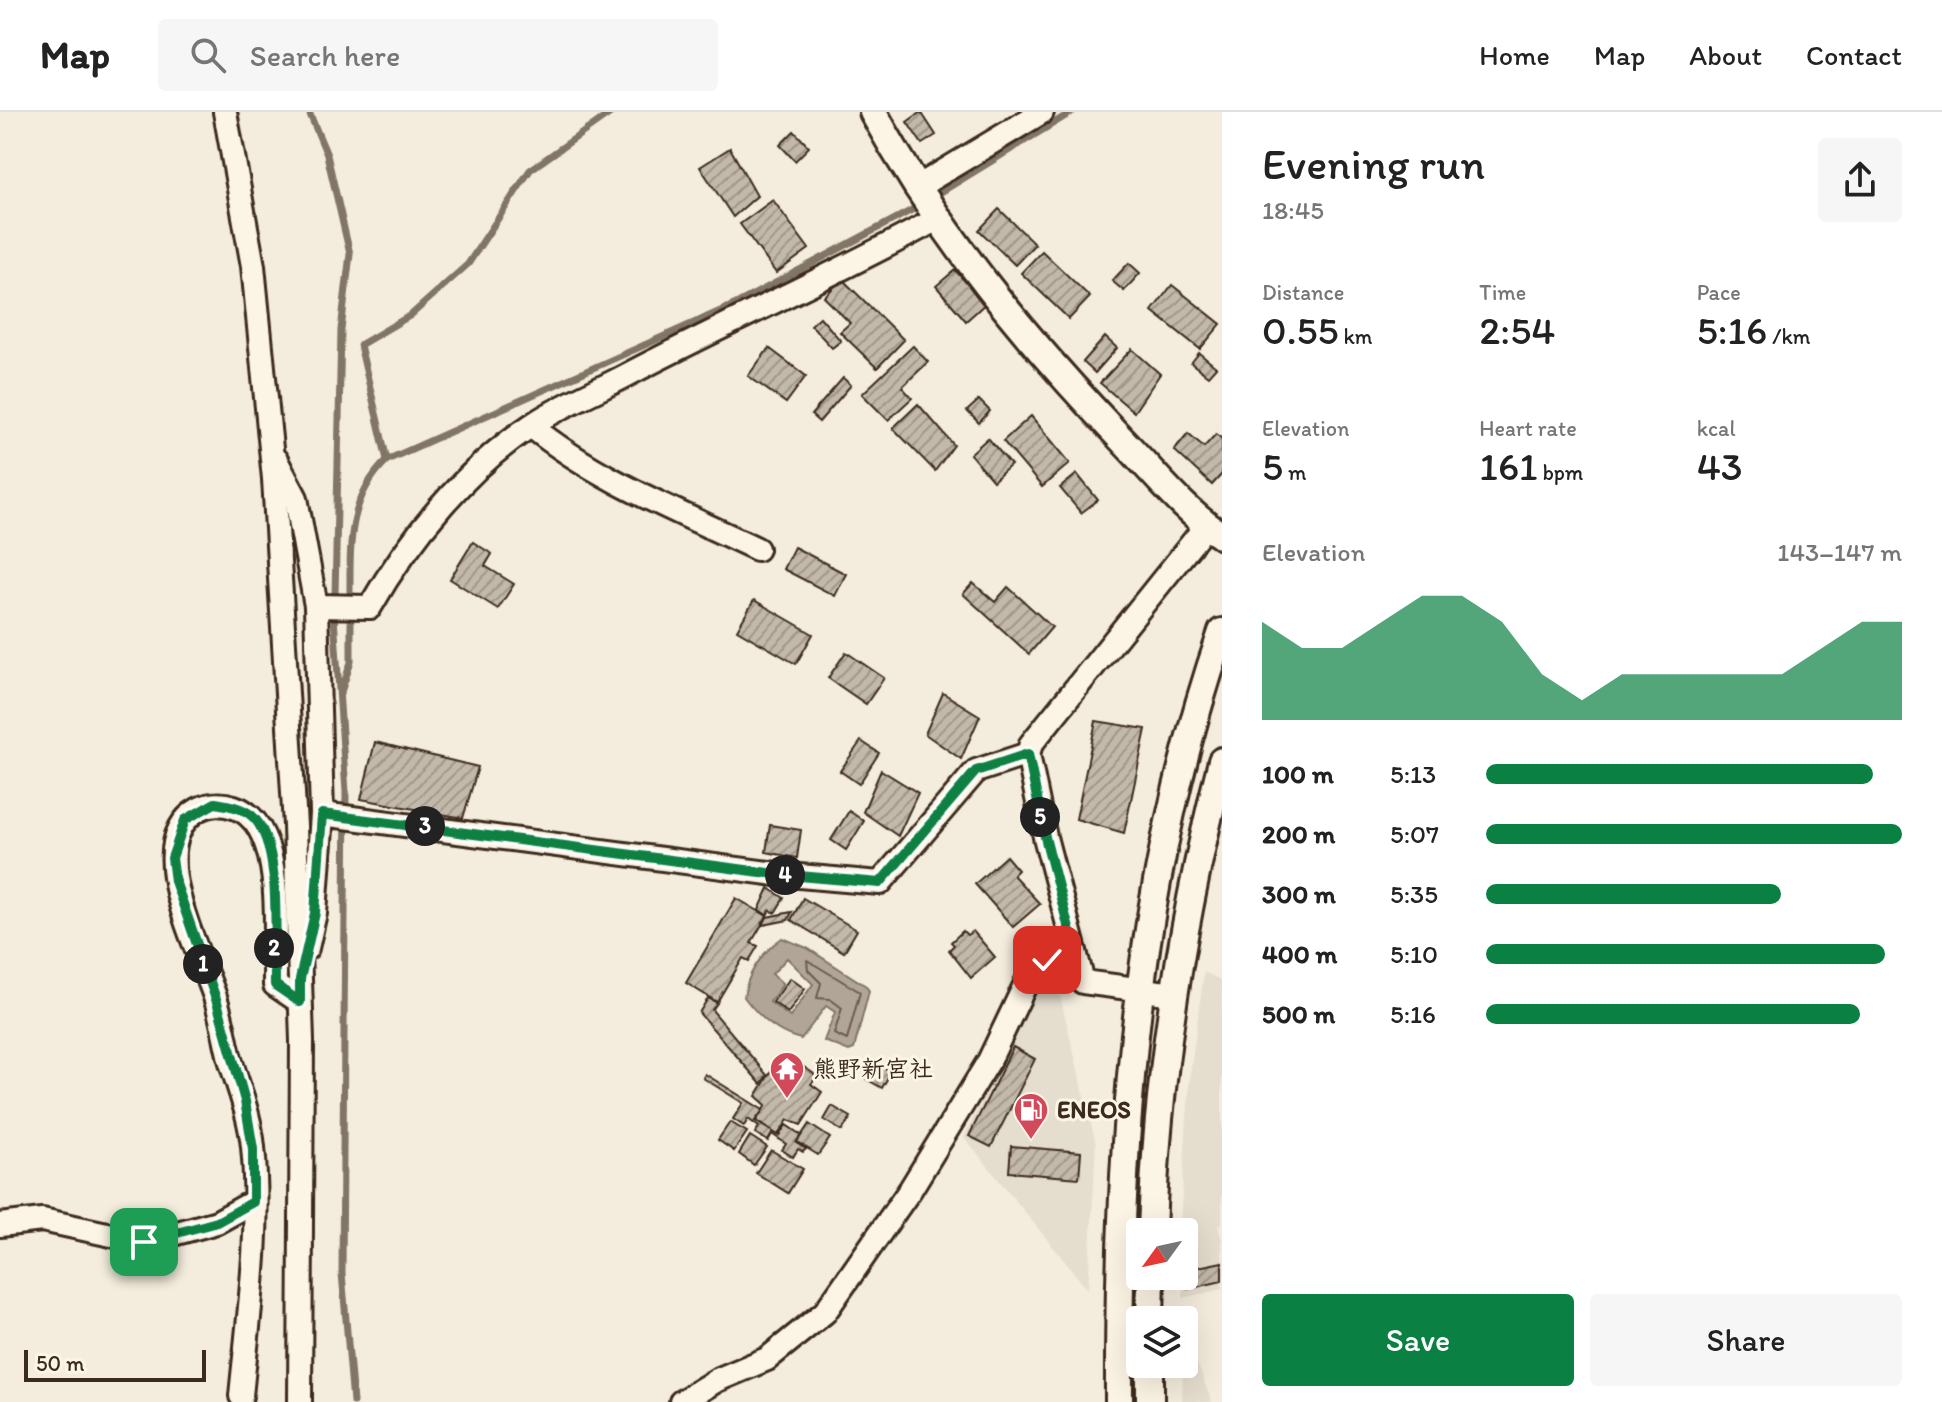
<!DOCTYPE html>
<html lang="en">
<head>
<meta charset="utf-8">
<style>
  :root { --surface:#fff; --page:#f6f6f6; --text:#222; --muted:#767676; --line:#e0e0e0; --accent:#0b8043 }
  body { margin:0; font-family:Itim,"Klee One",sans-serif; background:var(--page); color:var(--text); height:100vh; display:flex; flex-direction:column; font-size:30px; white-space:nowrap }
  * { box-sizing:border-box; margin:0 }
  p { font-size:26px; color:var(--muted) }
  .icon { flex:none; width:44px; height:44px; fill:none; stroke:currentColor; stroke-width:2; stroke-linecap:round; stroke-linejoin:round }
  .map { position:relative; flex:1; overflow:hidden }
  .side { display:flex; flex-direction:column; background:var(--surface); width:720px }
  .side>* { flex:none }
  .needle { width:52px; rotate:237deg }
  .controls { position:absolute; left:1126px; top:1106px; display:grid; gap:16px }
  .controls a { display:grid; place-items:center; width:72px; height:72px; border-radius:8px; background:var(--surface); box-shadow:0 8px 32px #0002; font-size:40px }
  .scale { position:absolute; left:24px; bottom:20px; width:182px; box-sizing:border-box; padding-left:8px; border:4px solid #3b2a1e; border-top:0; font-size:22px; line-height:28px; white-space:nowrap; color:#3b2a1e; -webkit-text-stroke:6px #fcf5e5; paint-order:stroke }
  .pin { position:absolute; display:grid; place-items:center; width:68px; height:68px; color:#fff; margin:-34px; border-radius:16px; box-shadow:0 4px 12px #0006 }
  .km { position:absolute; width:40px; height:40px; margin:-20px; border-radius:50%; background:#222; color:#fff; font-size:22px; line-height:40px; text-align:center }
  .round { display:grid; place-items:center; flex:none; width:84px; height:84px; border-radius:8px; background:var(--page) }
  .head { display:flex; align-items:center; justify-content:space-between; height:136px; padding:0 40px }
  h1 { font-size:44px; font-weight:600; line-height:60px }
  .metrics { display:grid; grid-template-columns:repeat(3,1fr); gap:12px; height:136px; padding:8px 40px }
  .metrics div { display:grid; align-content:center }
  .metrics b { font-size:40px; font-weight:600 }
  .metrics small { font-size:22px; font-weight:400 }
  .metrics p { font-size:22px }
  .chart { height:224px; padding:16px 40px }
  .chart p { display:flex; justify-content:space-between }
  .chart svg { width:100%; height:144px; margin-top:8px; fill:var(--accent); opacity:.7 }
  .primary-button { display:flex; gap:16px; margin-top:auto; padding:16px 40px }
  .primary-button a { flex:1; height:92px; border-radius:8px; background:var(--accent); color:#fff; font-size:32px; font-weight:600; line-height:92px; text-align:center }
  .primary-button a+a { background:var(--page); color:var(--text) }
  ul { padding:0 40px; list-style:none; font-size:26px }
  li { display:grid; grid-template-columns:128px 96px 1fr; align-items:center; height:60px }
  li i { height:20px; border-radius:10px; background:var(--accent) }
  header { display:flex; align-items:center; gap:48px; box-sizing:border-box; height:112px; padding:0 40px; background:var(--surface); border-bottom:2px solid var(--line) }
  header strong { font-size:38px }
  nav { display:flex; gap:44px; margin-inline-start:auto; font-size:28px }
  .search { width:560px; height:72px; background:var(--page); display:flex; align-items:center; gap:20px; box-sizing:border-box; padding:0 28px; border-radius:8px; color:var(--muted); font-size:30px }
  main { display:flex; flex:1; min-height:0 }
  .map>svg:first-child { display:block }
</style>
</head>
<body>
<header>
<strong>Map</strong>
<div class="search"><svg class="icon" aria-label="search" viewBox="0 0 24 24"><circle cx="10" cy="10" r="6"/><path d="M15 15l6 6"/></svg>Search here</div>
<nav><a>Home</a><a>Map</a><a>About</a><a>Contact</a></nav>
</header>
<main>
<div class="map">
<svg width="1222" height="1290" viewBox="0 0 1222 1290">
  <defs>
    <pattern id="building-hatch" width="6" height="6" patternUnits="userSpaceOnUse" patternTransform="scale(2)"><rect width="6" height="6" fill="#c3b9aa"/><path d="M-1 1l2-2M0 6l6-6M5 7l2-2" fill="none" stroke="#a0978a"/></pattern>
  </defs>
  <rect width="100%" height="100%" fill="#f4eddd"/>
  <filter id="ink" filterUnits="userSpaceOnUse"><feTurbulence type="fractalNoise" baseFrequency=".0125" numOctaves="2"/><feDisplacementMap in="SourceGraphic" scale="16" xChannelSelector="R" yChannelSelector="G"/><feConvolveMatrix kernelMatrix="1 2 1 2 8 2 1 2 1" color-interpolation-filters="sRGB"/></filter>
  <g filter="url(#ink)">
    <!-- built -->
    <g fill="#e5ddce">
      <polygon points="1204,860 1222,869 1222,1112 1218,1114 1222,1129 1222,1177 1183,1186 1184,1120 1181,1120 1180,1112 1190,962"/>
      <polygon points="1037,878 1060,884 1096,1032 1088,1178 964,1025"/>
      <polygon points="1184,1233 1190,1233 1212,1290 1182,1290"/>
    </g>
    <!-- water -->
    <path fill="#b0a596" stroke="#817466" stroke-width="2" fill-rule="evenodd" d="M782,826L807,836L866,874L869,879L854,937L849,939L824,929L835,900L826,894L801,927C777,922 759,905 744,885C747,862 762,840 782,826ZM787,846L813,872L790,905L770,890L783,872L772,862Z"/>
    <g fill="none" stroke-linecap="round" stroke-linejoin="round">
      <!-- shore -->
      <polygon stroke="#6a5b4e" stroke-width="2" points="807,848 860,880 847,928 834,922 842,896 830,887 817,886 821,871 808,858"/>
      <!-- stream -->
      <g stroke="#817466" stroke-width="7">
        <polyline points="309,0 327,43 350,142 341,218 335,484"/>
        <polyline points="387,348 360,233 411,203 468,152 530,58 612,0"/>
        <path d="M350,483C350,431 348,386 387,348L734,193L910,99L1072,0"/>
        <polyline points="334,505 346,680 342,1161 353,1290"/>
        <polyline points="341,580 351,550 351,504"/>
      </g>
    </g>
    <!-- building -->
    <g fill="url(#building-hatch)" stroke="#3b2a1e" stroke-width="2">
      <polygon points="921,0 936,23 922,32 907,10"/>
      <polygon points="794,19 809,35 795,49 780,33"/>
      <polygon points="730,36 757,84 733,105 700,55"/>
      <polygon points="773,88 809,137 776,161 740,112"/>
      <polygon points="999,97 1035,132 1015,153 979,118"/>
      <polygon points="1042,139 1090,185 1069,207 1021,161"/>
      <polygon points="1129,151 1140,161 1124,179 1112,169"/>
      <polygon points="955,158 985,192 966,209 936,174"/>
      <polygon points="842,167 904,228 877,256 840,220 850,211 824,185"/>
      <polygon points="1172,173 1221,212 1200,237 1152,199"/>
      <polygon points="820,205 841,229 832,236 811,213"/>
      <polygon points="1105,225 1117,236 1095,261 1083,250"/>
      <polygon points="913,234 928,250 902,275 912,286 888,308 862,282"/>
      <polygon points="769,236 806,264 786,291 748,264"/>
      <polygon points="1132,237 1160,262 1134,300 1100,271"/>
      <polygon points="1199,241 1216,255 1208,264 1191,251"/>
      <polygon points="843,266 851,273 819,310 811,303"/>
      <polygon points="979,288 990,299 979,311 967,299"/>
      <polygon points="918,292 954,333 935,359 893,316"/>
      <polygon points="1031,304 1070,351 1042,375 1003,329"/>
      <polygon points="1188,321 1204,335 1216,322 1222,327 1222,362 1212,373 1174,338"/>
      <polygon points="988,326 1011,353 993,369 970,342"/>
      <polygon points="1077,362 1098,388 1081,401 1060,376"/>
      <polygon points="473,430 492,442 485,454 514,472 498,497 450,467"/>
      <polygon points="794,435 846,462 835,484 783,457"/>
      <polygon points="973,471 995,490 1008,475 1052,515 1029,542 963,482"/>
      <polygon points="754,488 813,522 796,552 737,518"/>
      <polygon points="846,540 884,566 866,592 828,566"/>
      <polygon points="943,581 980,604 961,647 925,622"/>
      <polygon points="1096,609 1146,617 1124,721 1076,707"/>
      <polygon points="861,629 879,641 859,672 840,659"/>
      <polygon points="375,630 478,655 463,706 361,687"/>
      <polygon points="881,658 918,681 898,724 863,700"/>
      <polygon points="849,699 864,709 846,738 831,728"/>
      <polygon points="770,713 801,718 797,746 766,740"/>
      <polygon points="1006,744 1018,758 1013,763 1040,792 1013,815 975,772"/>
      <polygon points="769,776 784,786 775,801 770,798 767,803 759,798"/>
      <polygon points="736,786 767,804 751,831 758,834 749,849 743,846 717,890 686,871"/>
      <polygon points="803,786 857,818 844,840 791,808"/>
      <polygon points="792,800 788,808 763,813 767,805"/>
      <polygon points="963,819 967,823 973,819 995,845 971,866 949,838 954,833 951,830"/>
      <polygon points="790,866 805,877 788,901 773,890"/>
      <polygon points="708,886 717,891 712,898 767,963 761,972 699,901"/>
      <polygon points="1013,935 1035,947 991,1035 969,1024"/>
      <polygon points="795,949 817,964 811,972 822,980 801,1013 788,1008 778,1023 756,1009 766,993 756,984 777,950 790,958"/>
      <polygon points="876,950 891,960 882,976 866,967"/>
      <polygon points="705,962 763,998 755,1009 779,1024 786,1013 801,1023 796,1031 806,1037 803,1040 798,1037 793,1045 782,1038 786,1032 772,1022 768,1029 755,1021 759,1015 748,1007 744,1014 733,1007 743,991 703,966"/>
      <polygon points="832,994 851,1005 842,1019 824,1008"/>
      <polygon points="730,1010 747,1020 734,1039 718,1028"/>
      <polygon points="809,1012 830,1026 818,1043 797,1030"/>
      <polygon points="750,1024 767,1035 754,1053 739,1042"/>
      <polygon points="1011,1034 1081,1040 1079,1066 1009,1060"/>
      <polygon points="771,1038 803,1057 788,1081 756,1061"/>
      <polygon points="1222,1150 1222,1169 1188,1177 1184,1158"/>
    </g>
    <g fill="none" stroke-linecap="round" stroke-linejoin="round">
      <defs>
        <g id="minor">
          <polyline points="225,0 253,154 274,367 295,714 302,929 300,1290"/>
          <polyline points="916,76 1042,0"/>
          <path d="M531,314C597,368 680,400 757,437"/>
          <path d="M276,348L296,386L316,494L370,495C409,426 468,354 535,311C564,292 597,279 627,263C730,209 835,163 937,107"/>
          <polyline points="316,494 322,702 776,762 880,771 976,659 1028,642"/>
          <polyline points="307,836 315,801 322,702"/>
          <polyline points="1174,882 1083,870 1045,725 1028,642 1031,632 1206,414"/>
          <polyline points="0,1113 42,1108 144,1130 217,1110 253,1090"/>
          <path d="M241,1284C249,1202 261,1117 253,1035C250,1004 239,977 230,947C225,927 222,907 216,888C202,842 139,731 199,697C211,691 221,691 234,695C288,712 274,827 275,873L300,890"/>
          <polyline points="681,1290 717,1268 767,1247 825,1200 910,1078 989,949 1029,865 1047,848 1075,840"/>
        </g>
        <g id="tertiary">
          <path d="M873,0C941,125 1028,230 1126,332C1156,363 1186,401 1222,424"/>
          <path d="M1152,1120C1157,961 1183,803 1222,649"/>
          <polyline points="1150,1208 1151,1164"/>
          <polyline points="1150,1252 1150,1290"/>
          <path d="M1119,1290C1118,1027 1135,771 1222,520"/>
        </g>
      </defs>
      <!-- minor casing -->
      <use href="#minor" stroke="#3b2a1e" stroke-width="28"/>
      <!-- tertiary casing -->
      <use href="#tertiary" stroke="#3b2a1e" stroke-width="32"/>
      <!-- minor -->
      <use href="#minor" stroke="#fcf5e5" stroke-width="22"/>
      <!-- tertiary -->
      <use href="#tertiary" stroke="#fcf5e5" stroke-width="26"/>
    </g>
  </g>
  <g fill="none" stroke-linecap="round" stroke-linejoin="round" filter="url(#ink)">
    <defs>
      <path id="route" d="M144,1130L217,1110L253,1090V1037L245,989L217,890L175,769L172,746L185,708L215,691C227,693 241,695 251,703C284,730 274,831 275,873L300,890V867L315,801L322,702L776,762L880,771L976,659L1028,642L1045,725L1075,840L1047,848"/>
    </defs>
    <!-- route casing -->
    <use href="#route" stroke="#fff" stroke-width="16"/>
    <!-- route -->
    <use href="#route" stroke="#0b8043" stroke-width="10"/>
  </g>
  <!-- icons -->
  <defs>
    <symbol id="temple-pin" viewBox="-11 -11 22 30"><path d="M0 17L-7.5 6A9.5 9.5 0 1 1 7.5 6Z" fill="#d1495b" stroke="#fcf5e5"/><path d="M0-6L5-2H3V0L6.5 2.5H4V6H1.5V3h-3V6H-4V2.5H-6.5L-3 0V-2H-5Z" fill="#fff"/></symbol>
    <symbol id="fuel-pin" viewBox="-11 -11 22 30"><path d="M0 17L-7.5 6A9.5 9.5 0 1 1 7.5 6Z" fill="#d1495b" stroke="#fcf5e5"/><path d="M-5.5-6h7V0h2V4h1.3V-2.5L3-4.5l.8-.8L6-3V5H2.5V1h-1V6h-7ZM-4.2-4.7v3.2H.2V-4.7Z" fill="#fff"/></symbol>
  </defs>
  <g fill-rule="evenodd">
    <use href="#temple-pin" x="767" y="937" width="40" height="54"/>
    <use href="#fuel-pin" x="1011" y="978" width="40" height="54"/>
  </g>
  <g text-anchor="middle" stroke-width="6" stroke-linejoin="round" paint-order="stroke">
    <!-- poi labels -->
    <g font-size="24" font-weight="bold" fill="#3b2a1e" stroke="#fcf5e5" text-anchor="start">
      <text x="813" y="965">熊野新宮社</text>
      <text x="1057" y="1006">ENEOS</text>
    </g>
  </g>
</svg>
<div class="controls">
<a><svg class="needle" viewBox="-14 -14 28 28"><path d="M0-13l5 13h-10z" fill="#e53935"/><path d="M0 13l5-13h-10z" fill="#767676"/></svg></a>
<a><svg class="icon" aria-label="layers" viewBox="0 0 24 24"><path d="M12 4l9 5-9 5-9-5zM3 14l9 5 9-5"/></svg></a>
</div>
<div class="scale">50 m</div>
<div class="pin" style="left:144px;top:1130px;background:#1e9e55"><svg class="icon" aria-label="arrive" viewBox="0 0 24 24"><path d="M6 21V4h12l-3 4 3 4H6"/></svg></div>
<div class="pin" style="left:1047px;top:848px;background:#d93025"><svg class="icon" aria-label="check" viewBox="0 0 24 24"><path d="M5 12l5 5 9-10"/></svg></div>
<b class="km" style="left:203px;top:852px">1</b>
<b class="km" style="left:274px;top:836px">2</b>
<b class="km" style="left:425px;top:714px">3</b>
<b class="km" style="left:785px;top:763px">4</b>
<b class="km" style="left:1040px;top:705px">5</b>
</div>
<section class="side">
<div class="head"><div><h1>Evening run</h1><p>18:45</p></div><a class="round"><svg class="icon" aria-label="share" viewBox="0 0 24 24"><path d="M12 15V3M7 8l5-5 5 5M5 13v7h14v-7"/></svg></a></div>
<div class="metrics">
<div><p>Distance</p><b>0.55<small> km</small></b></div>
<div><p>Time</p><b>2:54</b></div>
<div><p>Pace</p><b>5:16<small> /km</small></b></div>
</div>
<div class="metrics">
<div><p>Elevation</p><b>5<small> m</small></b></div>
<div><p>Heart rate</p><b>161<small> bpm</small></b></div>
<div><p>kcal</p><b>43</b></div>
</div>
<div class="chart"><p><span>Elevation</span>143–147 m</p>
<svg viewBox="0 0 160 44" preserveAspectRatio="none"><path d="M0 44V14L10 22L20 22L30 14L40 6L50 6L60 14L70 30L80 38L90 30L100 30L110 30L120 30L130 30L140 22L150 14L160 14V44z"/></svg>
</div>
<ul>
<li><b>100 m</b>5:13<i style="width:93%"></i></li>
<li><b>200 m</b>5:07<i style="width:100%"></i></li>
<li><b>300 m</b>5:35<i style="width:71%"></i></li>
<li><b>400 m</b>5:10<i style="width:96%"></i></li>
<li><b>500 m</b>5:16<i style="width:90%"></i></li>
</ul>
<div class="primary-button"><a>Save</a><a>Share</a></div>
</section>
</main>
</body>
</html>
